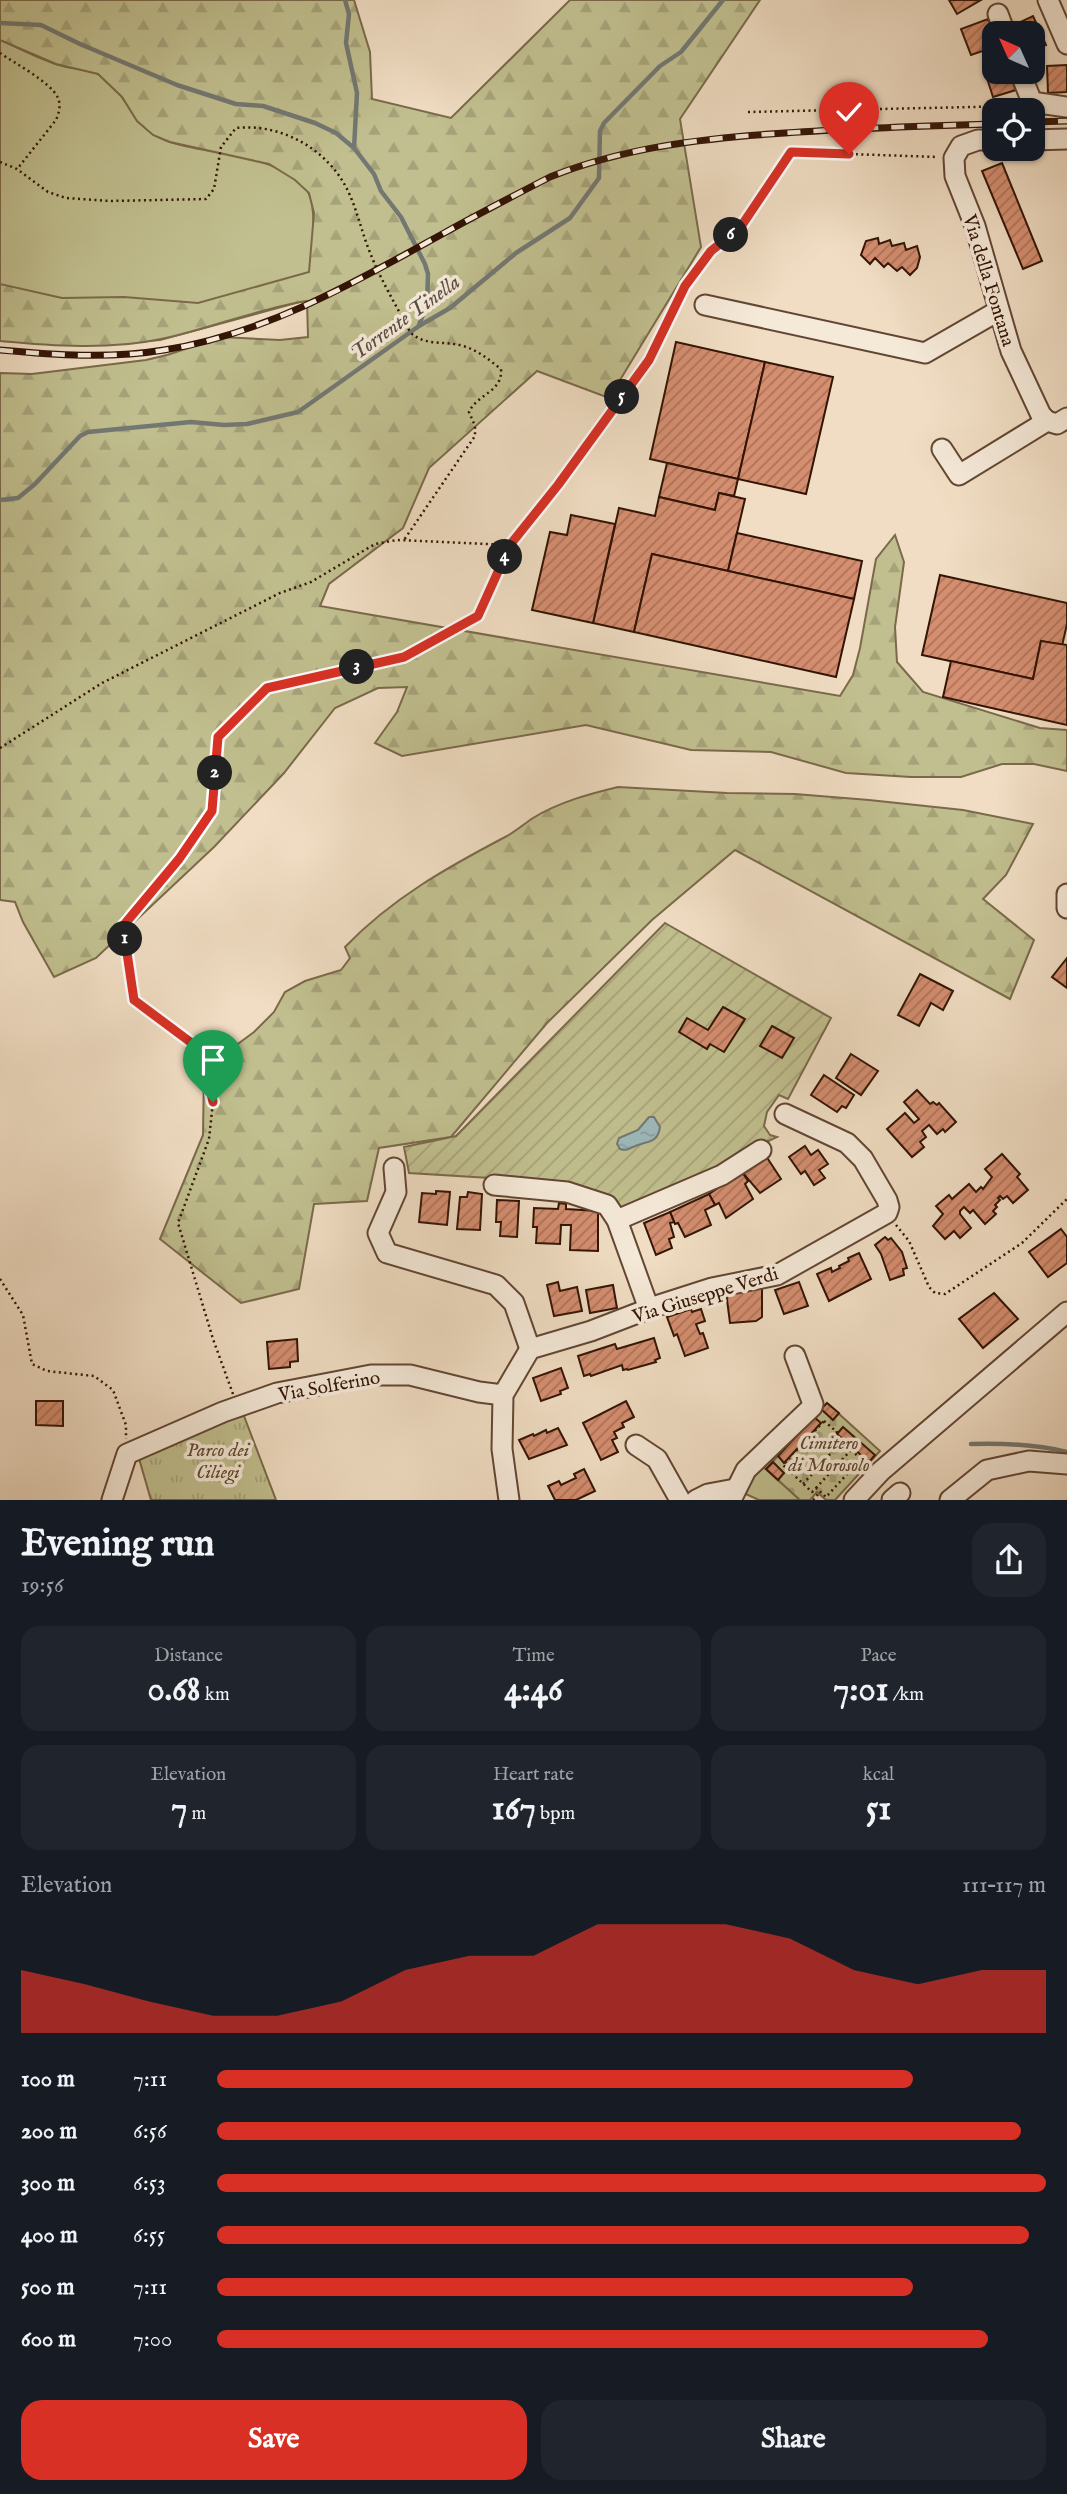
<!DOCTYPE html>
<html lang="en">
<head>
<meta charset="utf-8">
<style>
  :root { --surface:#171b24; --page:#20242c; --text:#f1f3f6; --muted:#9ea1a6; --accent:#d93025 }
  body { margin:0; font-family:"IM FELL English",serif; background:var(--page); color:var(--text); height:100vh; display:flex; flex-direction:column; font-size:26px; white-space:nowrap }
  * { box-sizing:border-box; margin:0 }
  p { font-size:23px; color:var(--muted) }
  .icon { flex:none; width:38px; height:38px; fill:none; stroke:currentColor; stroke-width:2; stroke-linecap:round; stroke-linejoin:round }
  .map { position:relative; height:1500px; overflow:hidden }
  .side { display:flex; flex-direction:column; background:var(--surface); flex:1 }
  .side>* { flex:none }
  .needle { width:46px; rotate:315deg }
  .controls { position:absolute; left:982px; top:21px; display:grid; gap:14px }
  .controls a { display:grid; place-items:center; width:63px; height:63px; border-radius:14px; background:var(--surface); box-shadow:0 2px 5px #0004; font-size:35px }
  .pin { position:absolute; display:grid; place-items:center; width:60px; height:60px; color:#fff; margin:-72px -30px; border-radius:50% 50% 50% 0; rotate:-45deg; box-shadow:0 0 7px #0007 }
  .pin .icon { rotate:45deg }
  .km { position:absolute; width:35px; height:35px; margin:-18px; border-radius:50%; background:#222; color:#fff; font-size:19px; line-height:35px; text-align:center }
  .round { display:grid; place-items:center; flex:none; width:74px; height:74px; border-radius:21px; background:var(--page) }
  .headline { display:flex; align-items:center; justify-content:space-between; height:119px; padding:0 21px }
  h1 { font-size:38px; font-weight:700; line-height:52px }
  .metrics { display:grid; grid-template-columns:repeat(3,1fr); gap:10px; height:119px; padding:7px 21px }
  .metrics div { display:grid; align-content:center; border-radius:18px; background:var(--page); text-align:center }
  .metrics b { font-size:35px; font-weight:700 }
  .metrics small { font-size:19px; font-weight:400 }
  .metrics p { font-size:19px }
  .chart { height:196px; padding:14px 21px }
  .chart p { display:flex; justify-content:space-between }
  .chart svg { width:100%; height:126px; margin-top:7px; fill:var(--accent); opacity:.7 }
  .primary-button { display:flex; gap:14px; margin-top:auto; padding:14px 21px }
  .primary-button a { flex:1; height:80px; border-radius:21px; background:var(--accent); color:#fff; font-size:28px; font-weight:700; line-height:80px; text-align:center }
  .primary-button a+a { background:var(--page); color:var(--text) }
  ul { padding:0 21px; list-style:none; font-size:23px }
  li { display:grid; grid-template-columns:112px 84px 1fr; align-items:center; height:52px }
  li i { height:18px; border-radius:9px; background:var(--accent) }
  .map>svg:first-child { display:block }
</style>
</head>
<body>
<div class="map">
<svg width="1067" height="1500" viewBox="0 0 1067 1500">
  <defs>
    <pattern id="forest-firs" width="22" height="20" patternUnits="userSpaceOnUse" patternTransform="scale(1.75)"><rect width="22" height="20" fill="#c1bf8f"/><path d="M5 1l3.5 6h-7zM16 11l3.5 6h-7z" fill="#a6a37a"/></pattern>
    <pattern id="cemetery-stones" width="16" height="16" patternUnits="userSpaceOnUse" patternTransform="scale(1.75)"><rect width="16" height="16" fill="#c1bf8f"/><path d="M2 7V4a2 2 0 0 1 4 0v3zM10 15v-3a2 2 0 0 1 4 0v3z" fill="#a6a37a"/></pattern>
    <pattern id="park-tufts" width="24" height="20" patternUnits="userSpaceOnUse" patternTransform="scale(1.75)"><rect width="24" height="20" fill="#c1bf8f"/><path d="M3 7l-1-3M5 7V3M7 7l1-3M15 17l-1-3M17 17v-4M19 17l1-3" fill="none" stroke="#a6a37a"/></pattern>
    <pattern id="garden-furrows" width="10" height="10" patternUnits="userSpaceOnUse" patternTransform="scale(1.75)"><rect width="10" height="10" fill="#c1bf8f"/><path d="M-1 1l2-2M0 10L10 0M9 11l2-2" fill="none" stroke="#a6a37a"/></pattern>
    <pattern id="water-ripples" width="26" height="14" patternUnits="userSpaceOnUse" patternTransform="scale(1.75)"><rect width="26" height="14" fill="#9dbabc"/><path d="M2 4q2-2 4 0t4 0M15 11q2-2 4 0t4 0" fill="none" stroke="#889fa0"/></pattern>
    <pattern id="building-hatch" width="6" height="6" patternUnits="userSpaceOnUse" patternTransform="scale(1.75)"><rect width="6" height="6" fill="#d58e70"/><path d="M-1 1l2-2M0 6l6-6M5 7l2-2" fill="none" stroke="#ad735a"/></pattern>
  </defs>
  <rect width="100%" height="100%" fill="#f0ddc3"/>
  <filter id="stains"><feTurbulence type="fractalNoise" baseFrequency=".00286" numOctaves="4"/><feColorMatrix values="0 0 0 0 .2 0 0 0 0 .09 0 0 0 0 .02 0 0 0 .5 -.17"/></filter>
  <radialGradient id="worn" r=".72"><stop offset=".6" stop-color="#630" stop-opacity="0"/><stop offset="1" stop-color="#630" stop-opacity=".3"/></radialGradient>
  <!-- grass -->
  <g fill="#c1bf8f" stroke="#7a6a4a" stroke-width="2">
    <path d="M0,40C19,48 39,59 59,65C71,69 89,69 100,75C130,94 130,128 167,141C205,155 288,154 309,194C319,215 309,275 307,300L160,340L102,345L0,341Z"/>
    <polygon points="759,1463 800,1500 759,1500 739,1491"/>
  </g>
  <!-- forest -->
  <g fill="url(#forest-firs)" stroke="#7a6a4a" stroke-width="2">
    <path d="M0,0H354L370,52L372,99L451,118L570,0H760L680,119L701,247L609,398L537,371L429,468L403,528L329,584L320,606L840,696L853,675L860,648L876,559L895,535L904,562L895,627L897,662L923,692L1040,728L1067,730V771L1034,764H1002L961,777H911L846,773L771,752L691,750L586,725L402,756L375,743L397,712L407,687L378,688L335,708L284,773L214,847L96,958L54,977L23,922L15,902L0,900V373L32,374L146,360L167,355L222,337L280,340L308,337L307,301C259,308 210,329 161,339C110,350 52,346 0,341V284L62,298L124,297L198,303L309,272L314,213L309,193L295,180L269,164L170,142L153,135L137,121L122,97L98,74L56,64L0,40Z"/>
    <path d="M618,787L727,793L795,794L869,800L963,810L1033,824L1006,875L983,899L1034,940L1010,999L735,850L652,920L547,1023L451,1137L379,1148L367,1201L314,1204L299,1289L241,1303L160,1239L203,1135L204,1069L254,1032L274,1012L285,992L305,981L341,970L350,958L345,947C392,898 448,867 507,836C516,831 524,824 533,818C559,802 589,794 618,787Z"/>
  </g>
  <!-- cemetery -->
  <polygon fill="url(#cemetery-stones)" stroke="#7a6a4a" stroke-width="2" points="827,1403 880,1451 835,1500 826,1500 817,1492 810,1500 800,1500 766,1469"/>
  <!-- park -->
  <polygon fill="url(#park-tufts)" stroke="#7a6a4a" stroke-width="2" points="244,1416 276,1500 151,1500 138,1455 211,1420"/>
  <!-- garden -->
  <polygon fill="url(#garden-furrows)" stroke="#7a6a4a" stroke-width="2" points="665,923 831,1018 788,1099 779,1095 767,1112 764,1126 770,1135 777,1137 760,1145 729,1165 623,1212 506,1179 409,1173 404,1147 456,1136"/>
  <!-- water -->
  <path fill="url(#water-ripples)" stroke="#737873" stroke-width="2" d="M649,1117H654L660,1127C658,1140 652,1141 641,1144C632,1146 629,1152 620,1149L617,1144L619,1138L638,1130Z"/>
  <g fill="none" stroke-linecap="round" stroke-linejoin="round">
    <!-- stream -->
    <g stroke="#737873" stroke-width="4.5">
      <polyline points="345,0 349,14 346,43 357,93 354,148"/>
      <polyline points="0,23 41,25 80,44 177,85 236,104 263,106 315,123 336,133 354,148 374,174 381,191 401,217 425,264 428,274 427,304 419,325"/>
      <polyline points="0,500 18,498 35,484 80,436 88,432 191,422 224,425 247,424 298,412 419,326 450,308 516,253 570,218 599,178 600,131 604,123 660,66 681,52 723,0"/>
      <path d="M971,1444C1004,1443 1035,1444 1067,1452"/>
    </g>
  </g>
  <!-- building -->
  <g fill="url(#building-hatch)" stroke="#331405" stroke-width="2">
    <polygon points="949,0 981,0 957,14"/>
    <polygon points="1033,16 1046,45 1032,51 1032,33 1015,33 1012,26"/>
    <polygon points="988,19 994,33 998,31 998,33 994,33 994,47 971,55 961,29"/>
    <polygon points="1067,65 1067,92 1048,93 1047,66"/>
    <polygon points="994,69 994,72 1013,72 1017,84 1014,85 1016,90 993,97 985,72"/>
    <polygon points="1002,163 1042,261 1023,269 982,171"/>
    <polygon points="878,238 879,244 890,240 892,246 904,243 906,250 917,246 920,257 917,268 910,275 902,267 897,271 888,263 884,267 875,258 870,264 861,255 866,241"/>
    <polygon points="676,342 765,362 738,479 650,459"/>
    <polygon points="765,362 833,377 806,494 738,479"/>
    <polygon points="667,463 738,479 734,496 719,493 715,510 659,497"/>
    <polygon points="719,493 745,499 728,571 652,554 634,632 593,623 619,508 655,516 659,497 715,510"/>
    <polygon points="571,515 615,524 593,623 532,610 550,532 567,535"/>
    <polygon points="737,533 862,561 854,599 728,571"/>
    <polygon points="652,554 854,599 836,677 634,632"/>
    <polygon points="940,575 1067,603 1067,624 1062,646 1041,641 1033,679 922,655"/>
    <polygon points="1041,641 1067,645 1067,725 943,697 951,661 1033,679"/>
    <polygon points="1067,958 1067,988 1052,977"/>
    <polygon points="920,974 953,991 943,1010 931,1003 919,1026 898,1015"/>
    <polygon points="723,1007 745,1019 724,1052 710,1044 707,1049 679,1032 687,1018 708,1030"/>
    <polygon points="772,1026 794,1038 782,1058 760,1046"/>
    <polygon points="851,1054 878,1071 861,1095 836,1078"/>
    <polygon points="824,1075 854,1095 846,1108 842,1106 837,1112 811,1095"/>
    <polygon points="917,1090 930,1104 933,1102 937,1105 939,1103 956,1122 945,1132 943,1129 937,1134 929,1125 922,1131 926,1137 920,1142 924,1147 912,1157 887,1129 905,1113 914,1123 919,1119 904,1102"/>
    <polygon points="805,1146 811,1155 818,1150 828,1164 819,1170 825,1178 814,1185 805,1171 801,1174 789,1157"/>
    <polygon points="1002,1154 1020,1174 1017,1177 1028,1190 1013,1203 1007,1196 1003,1199 1000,1196 998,1198 1000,1200 995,1205 997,1207 993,1211 996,1214 985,1224 973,1210 970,1213 964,1207 960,1211 960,1214 971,1228 960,1238 954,1231 945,1239 933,1226 943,1214 936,1206 949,1195 952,1199 969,1184 976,1192 981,1187 983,1189 992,1177 985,1169"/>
    <polygon points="766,1156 781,1179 760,1193 742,1172"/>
    <polygon points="742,1172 748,1181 745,1184 753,1199 726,1218 719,1203 715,1205 709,1194"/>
    <polygon points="436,1191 450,1192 447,1225 419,1222 422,1193 436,1194"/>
    <polygon points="468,1192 482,1194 480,1230 457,1229 460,1197 467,1197"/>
    <polygon points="709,1194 715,1205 705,1210 711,1225 685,1237 678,1223 675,1224 670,1212"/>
    <polygon points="497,1200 519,1201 517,1237 500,1236 501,1222 496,1222"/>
    <polygon points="559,1203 566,1204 566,1209 598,1211 598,1251 570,1250 571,1225 561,1225 560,1244 536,1243 537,1227 533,1227 534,1208 558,1209"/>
    <polygon points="670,1212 674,1222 670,1223 674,1237 669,1239 672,1248 656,1255 644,1223"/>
    <polygon points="1061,1229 1067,1237 1067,1263 1048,1277 1029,1252"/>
    <polygon points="885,1237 888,1240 891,1238 902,1252 907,1268 903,1269 904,1275 890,1280 881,1254 875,1245"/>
    <polygon points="859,1253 871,1279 829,1301 817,1274 831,1268 832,1272 840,1268 839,1266 849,1261 848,1258"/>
    <polygon points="558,1282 560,1291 577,1287 582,1311 554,1316 547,1285"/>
    <polygon points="799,1282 808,1306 784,1314 775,1290"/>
    <polygon points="613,1285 617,1308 590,1313 586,1290"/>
    <polygon points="762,1287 762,1317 756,1321 730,1323 726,1292"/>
    <polygon points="994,1293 1018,1319 983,1348 959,1319"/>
    <polygon points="691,1309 692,1312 701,1309 705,1321 696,1324 700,1334 703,1333 708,1348 685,1356 677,1334 674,1336 667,1317"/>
    <polygon points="654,1338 660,1358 655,1360 656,1362 628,1370 627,1369 623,1370 622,1365 591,1376 590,1374 584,1376 578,1356 615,1344 617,1349"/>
    <polygon points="297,1339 298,1361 290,1362 290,1367 269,1369 267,1342"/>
    <polygon points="561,1368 568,1388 560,1391 561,1394 541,1401 533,1378"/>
    <polygon points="36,1401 63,1401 63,1426 36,1425"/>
    <polygon points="626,1401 634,1417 622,1423 624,1427 614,1432 617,1438 612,1440 618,1452 601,1460 583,1423"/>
    <polygon points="827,1403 839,1413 833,1420 821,1409"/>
    <polygon points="814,1417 821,1423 784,1463 778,1456"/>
    <polygon points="843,1427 875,1455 869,1462 837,1434"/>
    <polygon points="558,1428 567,1445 529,1459 519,1440 533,1434 534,1436 546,1430 547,1433"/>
    <polygon points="773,1462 784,1473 778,1480 766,1469"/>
    <polygon points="584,1469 595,1491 576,1500 555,1500 548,1486 559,1481 561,1485 576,1478 574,1474"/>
  </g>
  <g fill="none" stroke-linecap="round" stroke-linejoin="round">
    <defs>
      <g id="minor">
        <polyline points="1048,0 1067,44"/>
        <polyline points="998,14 1005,33"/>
        <polyline points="1020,72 1032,102 1067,107"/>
        <polyline points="994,140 978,140 961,146 954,158 955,176 975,226 1011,351 1041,415 1047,421 1057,424 1067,418"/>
        <polyline points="1032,140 1067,139"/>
        <polyline points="705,305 925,353 998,311"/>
        <polyline points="942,449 959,475 1047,421"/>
        <polyline points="1067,894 1067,908"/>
        <polyline points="394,1168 396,1192 378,1233 387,1253 496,1285 514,1303 530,1349"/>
        <polyline points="494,1185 567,1192 607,1205 617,1220 649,1309"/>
        <polyline points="617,1220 722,1175 761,1150"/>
        <polyline points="636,1445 657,1459 680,1500"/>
        <polyline points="112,1500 127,1454 223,1412 277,1393 371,1375 410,1375 479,1392 503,1395"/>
        <polyline points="509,1500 502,1449 503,1395 530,1349 591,1331 656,1306 712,1288 777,1275 887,1213 889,1207 887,1200 863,1159 847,1143 785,1114"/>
        <polyline points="696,1500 708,1494 735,1489"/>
        <polyline points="731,1500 746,1470 812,1407 813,1404 795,1356"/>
        <polyline points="854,1500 881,1471 1067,1312"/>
        <polyline points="892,1500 900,1493"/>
        <polyline points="950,1500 987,1470 1029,1461 1067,1464"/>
      </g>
    </defs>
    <!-- minor casing -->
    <use href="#minor" stroke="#624634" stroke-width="23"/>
    <!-- path -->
    <g stroke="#331405" stroke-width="2.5" stroke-dasharray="2 3.5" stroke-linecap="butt">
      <path d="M0,53C14,63 51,82 58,98C61,105 59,113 56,120L18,168"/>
      <polyline points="748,112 1015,106"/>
      <path d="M0,162L17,169L48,192L66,198L110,201L206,199L214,189L221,147L236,128C281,123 327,149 347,189C357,209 361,230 369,250C380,279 396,305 410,332C425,347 444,340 463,346C478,350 489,360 501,369C503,392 477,394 469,412L475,426V436L404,540"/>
      <polyline points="0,748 102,683 280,593 311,582 375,544 397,540 510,545"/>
      <polyline points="896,1225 909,1241 929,1287 935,1293 945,1294 1022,1243 1067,1199"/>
      <polyline points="0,1279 23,1315 32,1364 47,1371 94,1376 113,1390 126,1425 126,1439"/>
      <polyline points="233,1394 213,1339 178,1223 209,1139 213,1102 201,1050 134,1000 123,926 179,858 212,811 218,737 267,688 404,657 478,616 510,545 558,485 649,360 685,286 711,251 740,228 791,152 938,157"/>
      <polygon points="824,1421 837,1432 834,1434 861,1459 826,1497 816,1488 812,1492 783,1465"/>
      <polyline points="803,1484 841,1442"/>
      <polyline points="816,1488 851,1450"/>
      <polyline points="813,1500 820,1492"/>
    </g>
    <!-- minor -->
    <use href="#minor" stroke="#f5e9d8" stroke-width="19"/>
    <defs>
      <g id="rail">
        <polyline points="1032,122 1067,121"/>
        <path d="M0,350C55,355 109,359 164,350C266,334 357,281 446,232C480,213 515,195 550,177C625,147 705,138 785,133C855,128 924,126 994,124"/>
      </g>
    </defs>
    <!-- rail casing -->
    <use href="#rail" stroke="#331405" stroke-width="7"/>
    <!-- rail -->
    <use href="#rail" stroke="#f5e9d8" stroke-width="4.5" stroke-dasharray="13" stroke-linecap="butt"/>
  </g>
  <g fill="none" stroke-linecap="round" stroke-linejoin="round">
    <defs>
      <polyline id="route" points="213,1102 201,1050 134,1000 123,926 179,859 212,811 218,737 267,688 404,657 478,616 510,545 558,485 649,360 685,286 711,251 740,228 791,152 849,154"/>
    </defs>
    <!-- route casing -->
    <use href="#route" stroke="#fff" stroke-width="14"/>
    <!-- route -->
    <use href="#route" stroke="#d93025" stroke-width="9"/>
  </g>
  <g text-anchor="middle" stroke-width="7" stroke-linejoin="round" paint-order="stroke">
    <!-- street labels -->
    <g font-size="19" fill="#331405" stroke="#f5e9d8">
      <text transform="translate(990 280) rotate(73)" y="7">Via della Fontana</text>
      <text transform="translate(705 1294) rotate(-17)" y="7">Via Giuseppe Verdi</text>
      <text transform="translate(329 1385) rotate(-10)" y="7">Via Solferino</text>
    </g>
    <!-- park labels -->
    <g font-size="19" font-style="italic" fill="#5e472e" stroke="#f5e9d8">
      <text x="829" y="1449">Cimitero<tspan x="829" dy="22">di Morosolo</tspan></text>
      <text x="218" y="1456">Parco dei<tspan x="218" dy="22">Ciliegi</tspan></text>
    </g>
    <!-- water labels -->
    <g font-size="21" font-style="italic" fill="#584e45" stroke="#f5e9d8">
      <text transform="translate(405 317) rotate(-36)" y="7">Torrente Tinella</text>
    </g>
  </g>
  <rect width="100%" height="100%" filter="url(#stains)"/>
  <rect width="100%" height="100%" fill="url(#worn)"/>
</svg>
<div class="controls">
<a><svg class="needle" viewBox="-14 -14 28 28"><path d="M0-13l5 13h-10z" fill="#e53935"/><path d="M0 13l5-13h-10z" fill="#9ea1a6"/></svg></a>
<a><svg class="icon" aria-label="locate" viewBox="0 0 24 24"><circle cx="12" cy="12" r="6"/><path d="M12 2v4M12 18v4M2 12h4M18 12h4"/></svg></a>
</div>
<div class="pin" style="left:213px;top:1102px;background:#1e9e55"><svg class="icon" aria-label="arrive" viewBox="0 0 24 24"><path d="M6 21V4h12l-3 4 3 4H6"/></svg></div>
<div class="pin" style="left:849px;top:154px;background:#d93025"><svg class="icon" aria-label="check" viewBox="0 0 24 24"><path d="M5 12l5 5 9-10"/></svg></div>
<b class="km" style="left:125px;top:939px">1</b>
<b class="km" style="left:215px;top:773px">2</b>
<b class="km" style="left:357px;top:667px">3</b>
<b class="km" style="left:505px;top:557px">4</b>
<b class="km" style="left:622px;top:397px">5</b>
<b class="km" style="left:731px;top:235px">6</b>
</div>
<section class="side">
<div class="headline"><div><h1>Evening run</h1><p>19:56</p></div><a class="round"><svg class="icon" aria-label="share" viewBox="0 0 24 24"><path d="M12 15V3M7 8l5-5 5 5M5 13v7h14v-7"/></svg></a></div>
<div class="metrics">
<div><p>Distance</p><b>0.68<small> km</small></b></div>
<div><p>Time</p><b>4:46</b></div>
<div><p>Pace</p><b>7:01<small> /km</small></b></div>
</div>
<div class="metrics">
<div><p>Elevation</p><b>7<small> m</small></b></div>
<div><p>Heart rate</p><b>167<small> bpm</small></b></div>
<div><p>kcal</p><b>51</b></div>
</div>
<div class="chart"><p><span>Elevation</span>111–117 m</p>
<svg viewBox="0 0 160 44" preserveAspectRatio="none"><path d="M0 44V22L10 27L20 33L30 38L40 38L50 33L60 22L70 17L80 17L90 6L100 6L110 6L120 11L130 22L140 27L150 22L160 22V44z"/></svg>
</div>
<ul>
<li><b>100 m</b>7:11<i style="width:84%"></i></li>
<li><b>200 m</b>6:56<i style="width:97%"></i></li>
<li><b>300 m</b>6:53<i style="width:100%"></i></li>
<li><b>400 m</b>6:55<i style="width:98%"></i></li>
<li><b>500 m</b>7:11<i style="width:84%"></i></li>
<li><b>600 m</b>7:00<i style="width:93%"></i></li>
</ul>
<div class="primary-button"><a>Save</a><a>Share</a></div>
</section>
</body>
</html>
